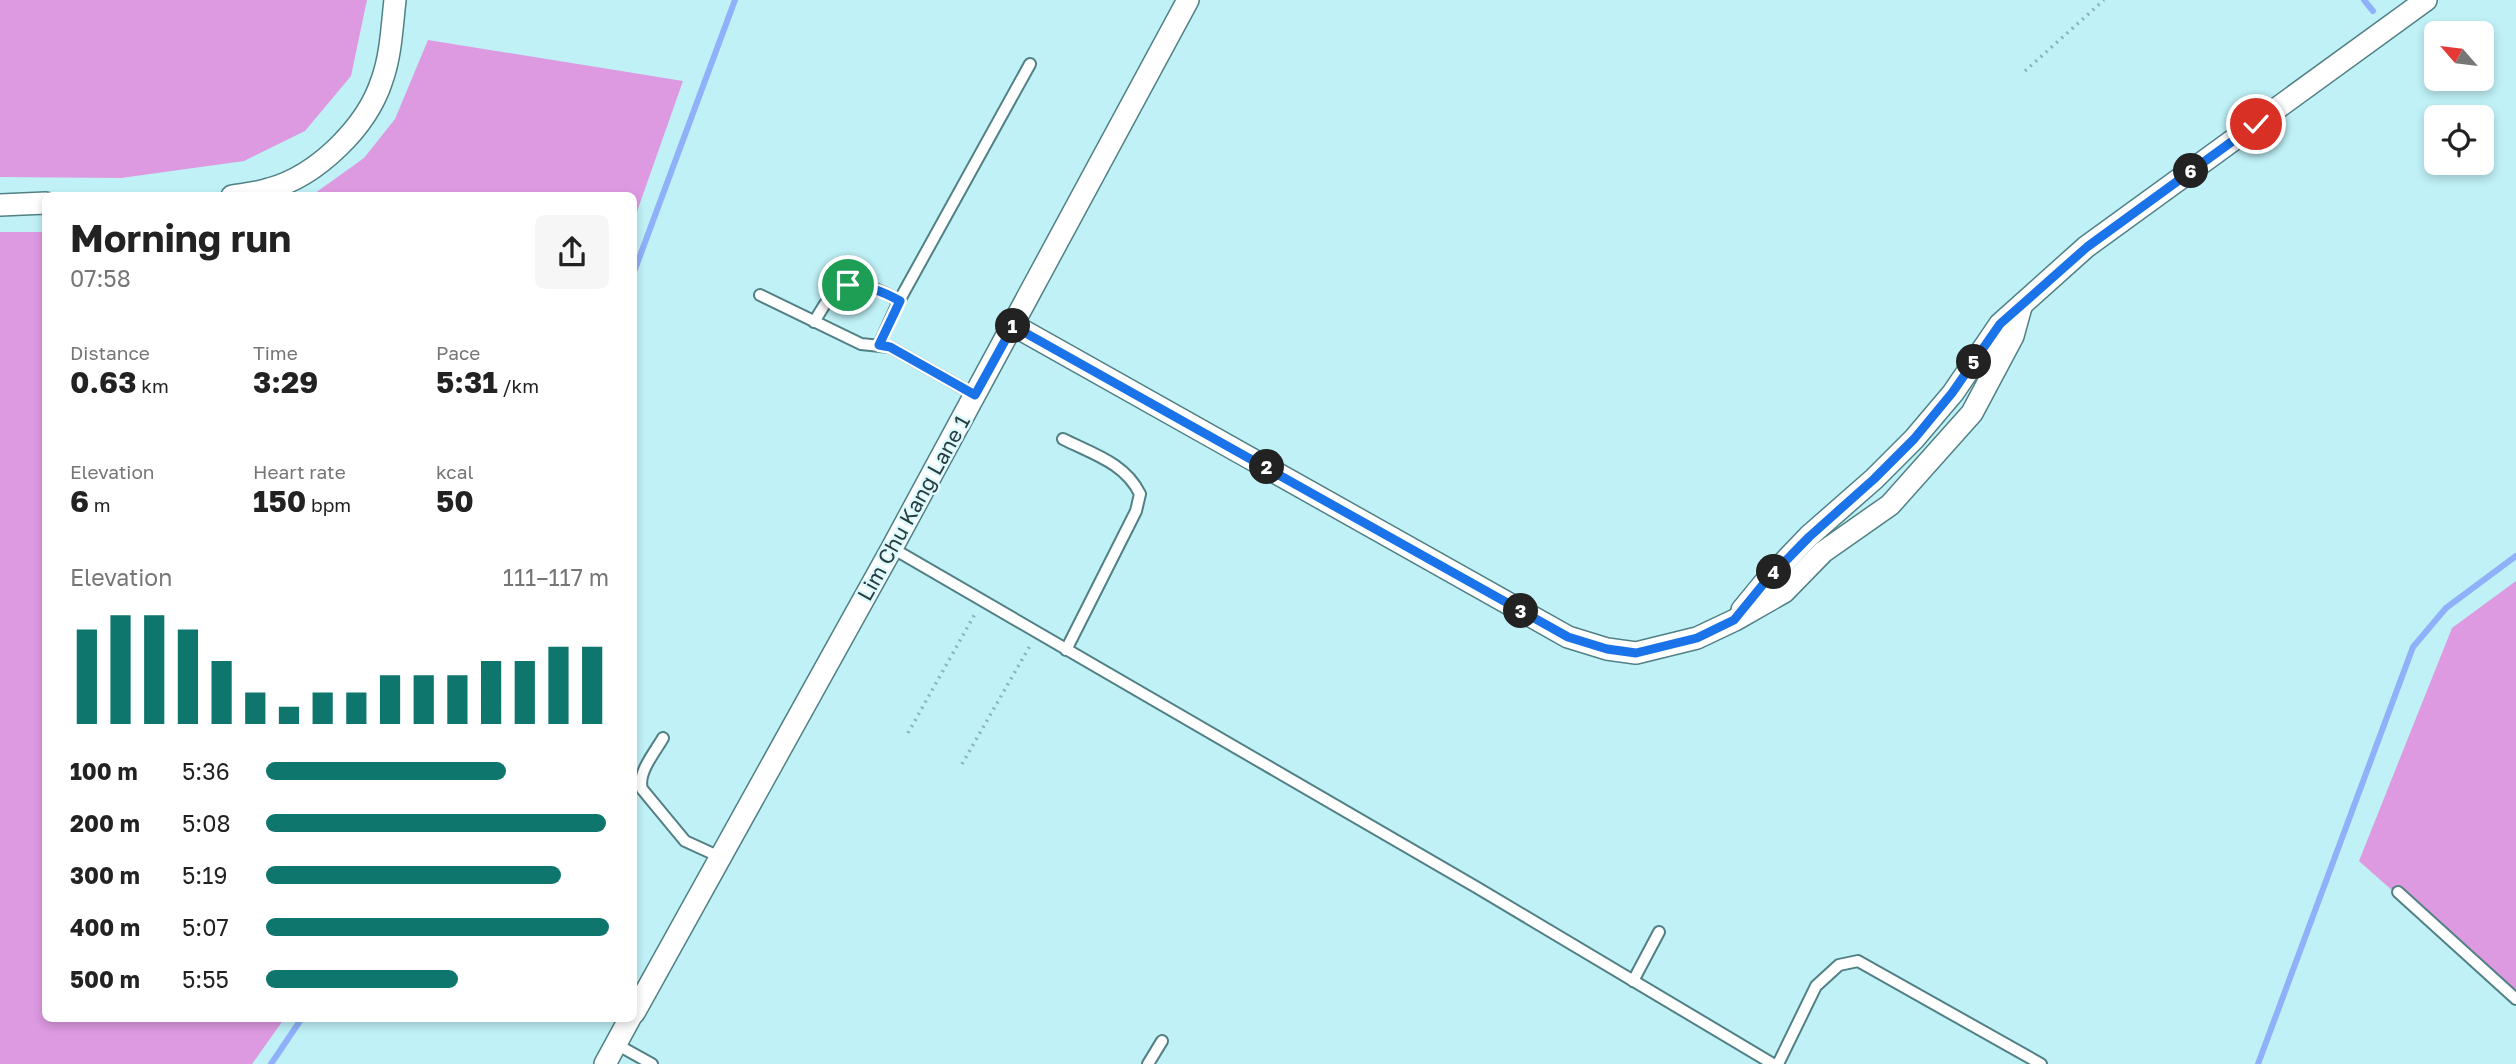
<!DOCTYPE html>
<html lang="en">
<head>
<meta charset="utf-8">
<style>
  :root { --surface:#fff; --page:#f6f6f6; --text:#222; --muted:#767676; --accent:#0f766e }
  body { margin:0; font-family:"Golos Text",sans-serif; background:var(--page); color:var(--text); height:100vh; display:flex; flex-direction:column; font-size:26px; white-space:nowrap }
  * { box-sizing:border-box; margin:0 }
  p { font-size:23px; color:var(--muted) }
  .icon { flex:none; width:38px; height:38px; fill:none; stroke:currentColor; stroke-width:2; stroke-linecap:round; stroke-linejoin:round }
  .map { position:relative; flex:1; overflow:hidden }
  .drawer { position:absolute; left:42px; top:192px; width:595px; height:830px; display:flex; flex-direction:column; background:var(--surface); border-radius:10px; box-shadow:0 4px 10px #0003 }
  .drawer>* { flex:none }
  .needle { width:46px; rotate:298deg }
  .controls { position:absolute; left:2424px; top:21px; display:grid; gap:14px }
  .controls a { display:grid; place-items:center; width:70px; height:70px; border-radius:10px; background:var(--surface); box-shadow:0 4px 10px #0003; font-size:35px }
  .pin { position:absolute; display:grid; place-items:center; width:60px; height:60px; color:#fff; margin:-30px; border:4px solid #fff; border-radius:50%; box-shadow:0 2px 7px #0007 }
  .km { position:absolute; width:35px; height:35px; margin:-18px; border-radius:50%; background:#222; color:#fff; font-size:19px; line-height:35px; text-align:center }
  .round { display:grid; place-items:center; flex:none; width:74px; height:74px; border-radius:10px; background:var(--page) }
  .summary { display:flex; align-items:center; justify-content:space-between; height:119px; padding:0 28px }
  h1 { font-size:38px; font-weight:700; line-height:52px }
  .figures { display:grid; grid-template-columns:repeat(3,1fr); gap:10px; height:119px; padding:7px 28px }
  .figures div { display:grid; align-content:center }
  .figures b { font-size:30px; font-weight:700 }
  .figures small { font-size:19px; font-weight:400 }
  .figures p { font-size:19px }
  .chart { height:196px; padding:14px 28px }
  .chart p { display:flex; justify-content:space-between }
  .chart svg { width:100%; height:126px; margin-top:7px; stroke:var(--accent); stroke-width:6 }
  ul { padding:0 28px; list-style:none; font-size:23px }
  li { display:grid; grid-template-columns:112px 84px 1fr; align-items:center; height:52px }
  li i { height:18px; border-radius:9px; background:var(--accent) }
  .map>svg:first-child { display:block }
</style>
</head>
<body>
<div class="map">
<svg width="2516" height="1064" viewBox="0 0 2516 1064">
  <rect width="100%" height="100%" fill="#bff1f7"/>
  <!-- green -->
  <g fill="#dd9ae1">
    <polygon points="0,0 367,0 351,76 305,131 244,161 121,178 0,177"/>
    <polygon points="428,40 683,81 634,220 634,196 311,196 364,158 395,119"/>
    <polygon points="0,232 45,232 46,1018 284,1019 252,1064 0,1064"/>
    <polygon points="2516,581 2516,1000 2359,861 2452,628"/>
  </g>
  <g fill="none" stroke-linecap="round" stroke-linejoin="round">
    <!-- stream -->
    <g stroke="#8fb1fa" stroke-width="6">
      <polyline points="2364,0 2373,11"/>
      <polyline points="634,272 735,0"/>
      <polyline points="271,1064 302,1018"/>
      <polyline points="2258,1064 2413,647 2446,608 2516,556"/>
    </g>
    <defs>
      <g id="service">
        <polyline points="760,295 861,344 890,347 975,395"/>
        <path d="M814,322C821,311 827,298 837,290C853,276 884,292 899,301"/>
        <polyline points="879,345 899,301 1030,64"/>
        <path d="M1063,439C1093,454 1125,463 1140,494L1136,511L1066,650"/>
        <polyline points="892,548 1476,887 1773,1064"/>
        <path d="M663,738C655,752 637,773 642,789L685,841L720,857"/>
        <polyline points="2398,892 2516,999"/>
        <polyline points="1633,981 1659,932"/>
        <polyline points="616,1044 652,1064"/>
        <polyline points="1148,1064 1162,1041"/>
        <polyline points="1778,1064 1816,986 1839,965 1858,961 2041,1064"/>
      </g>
      <g id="minor">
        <path d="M232,196C244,194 257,193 269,189C317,176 367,127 382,80C391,55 392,26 395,0"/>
        <polyline points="0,205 46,203"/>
        <polyline points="1013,325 1568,637 1607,649 1636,653 1697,638 1735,620 1784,592 1823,552 1890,505 1972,413 2013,336 2021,307"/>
        <polyline points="1742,610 1765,582 1809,536 1874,479 1914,439 1953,393 2000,324 2086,247 2426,0"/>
        <polyline points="634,1013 892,548 1188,0"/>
        <polyline points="605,1064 630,1018"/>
      </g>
    </defs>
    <!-- service casing -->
    <use href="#service" stroke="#518085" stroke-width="14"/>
    <!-- minor casing -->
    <use href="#minor" stroke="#518085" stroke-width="24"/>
    <!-- path -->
    <g stroke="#8cb3b8" stroke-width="3.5" stroke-dasharray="2 5" stroke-linecap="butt">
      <polyline points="2025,71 2104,0"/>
      <polyline points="908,733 976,612"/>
      <polyline points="962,764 1031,644"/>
    </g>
    <!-- service -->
    <use href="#service" stroke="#fff" stroke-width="10"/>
    <!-- minor -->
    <use href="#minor" stroke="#fff" stroke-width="21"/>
  </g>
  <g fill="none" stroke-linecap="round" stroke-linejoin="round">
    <defs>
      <path id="route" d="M848,285C866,285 884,292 900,301L879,345L890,347L975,395L1013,326L1568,637L1607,649L1636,653L1697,638L1734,620L1765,582L1809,537L1874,479L1914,439L1952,393L2000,324L2087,247L2256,124"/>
    </defs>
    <!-- route casing -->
    <use href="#route" stroke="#fff" stroke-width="14"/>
    <!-- route -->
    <use href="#route" stroke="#1a73e8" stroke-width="9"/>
  </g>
  <g text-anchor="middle" stroke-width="5" stroke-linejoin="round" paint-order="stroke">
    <!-- street labels -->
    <g font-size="21" fill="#293d3f" stroke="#ddfafe">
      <text transform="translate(914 508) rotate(-61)" y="7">Lim Chu Kang Lane 1</text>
    </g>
  </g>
</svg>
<div class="controls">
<a><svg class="needle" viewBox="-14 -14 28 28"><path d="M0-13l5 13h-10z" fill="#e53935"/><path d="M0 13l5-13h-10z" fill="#767676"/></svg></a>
<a><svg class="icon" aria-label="locate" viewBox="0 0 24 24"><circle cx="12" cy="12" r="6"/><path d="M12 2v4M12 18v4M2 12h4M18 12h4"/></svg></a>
</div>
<div class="pin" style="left:848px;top:285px;background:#1e9e55"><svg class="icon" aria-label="arrive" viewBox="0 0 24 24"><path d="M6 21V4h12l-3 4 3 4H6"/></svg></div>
<div class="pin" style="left:2256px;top:124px;background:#d93025"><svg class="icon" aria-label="check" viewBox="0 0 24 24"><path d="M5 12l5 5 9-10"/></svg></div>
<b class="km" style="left:1013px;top:326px">1</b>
<b class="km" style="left:1267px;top:467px">2</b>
<b class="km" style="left:1521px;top:611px">3</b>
<b class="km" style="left:1774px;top:572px">4</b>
<b class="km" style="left:1974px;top:362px">5</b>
<b class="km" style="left:2191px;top:171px">6</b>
<section class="drawer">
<div class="summary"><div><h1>Morning run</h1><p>07:58</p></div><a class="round"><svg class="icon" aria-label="share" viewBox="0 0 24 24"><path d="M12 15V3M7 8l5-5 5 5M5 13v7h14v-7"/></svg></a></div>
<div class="figures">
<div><p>Distance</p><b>0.63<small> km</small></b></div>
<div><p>Time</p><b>3:29</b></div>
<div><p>Pace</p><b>5:31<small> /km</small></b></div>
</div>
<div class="figures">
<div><p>Elevation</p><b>6<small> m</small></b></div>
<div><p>Heart rate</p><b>150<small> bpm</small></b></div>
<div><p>kcal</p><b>50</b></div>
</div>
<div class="chart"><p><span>Elevation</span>111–117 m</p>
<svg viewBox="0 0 160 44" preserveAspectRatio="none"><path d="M5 44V11M15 44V6M25 44V6M35 44V11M45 44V22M55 44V33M65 44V38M75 44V33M85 44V33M95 44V27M105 44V27M115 44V27M125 44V22M135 44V22M145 44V17M155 44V17"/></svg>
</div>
<ul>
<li><b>100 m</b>5:36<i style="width:70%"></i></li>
<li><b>200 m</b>5:08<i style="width:99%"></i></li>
<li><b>300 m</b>5:19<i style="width:86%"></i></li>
<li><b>400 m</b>5:07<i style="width:100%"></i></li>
<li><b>500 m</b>5:55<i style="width:56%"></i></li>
</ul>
</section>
</div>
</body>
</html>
